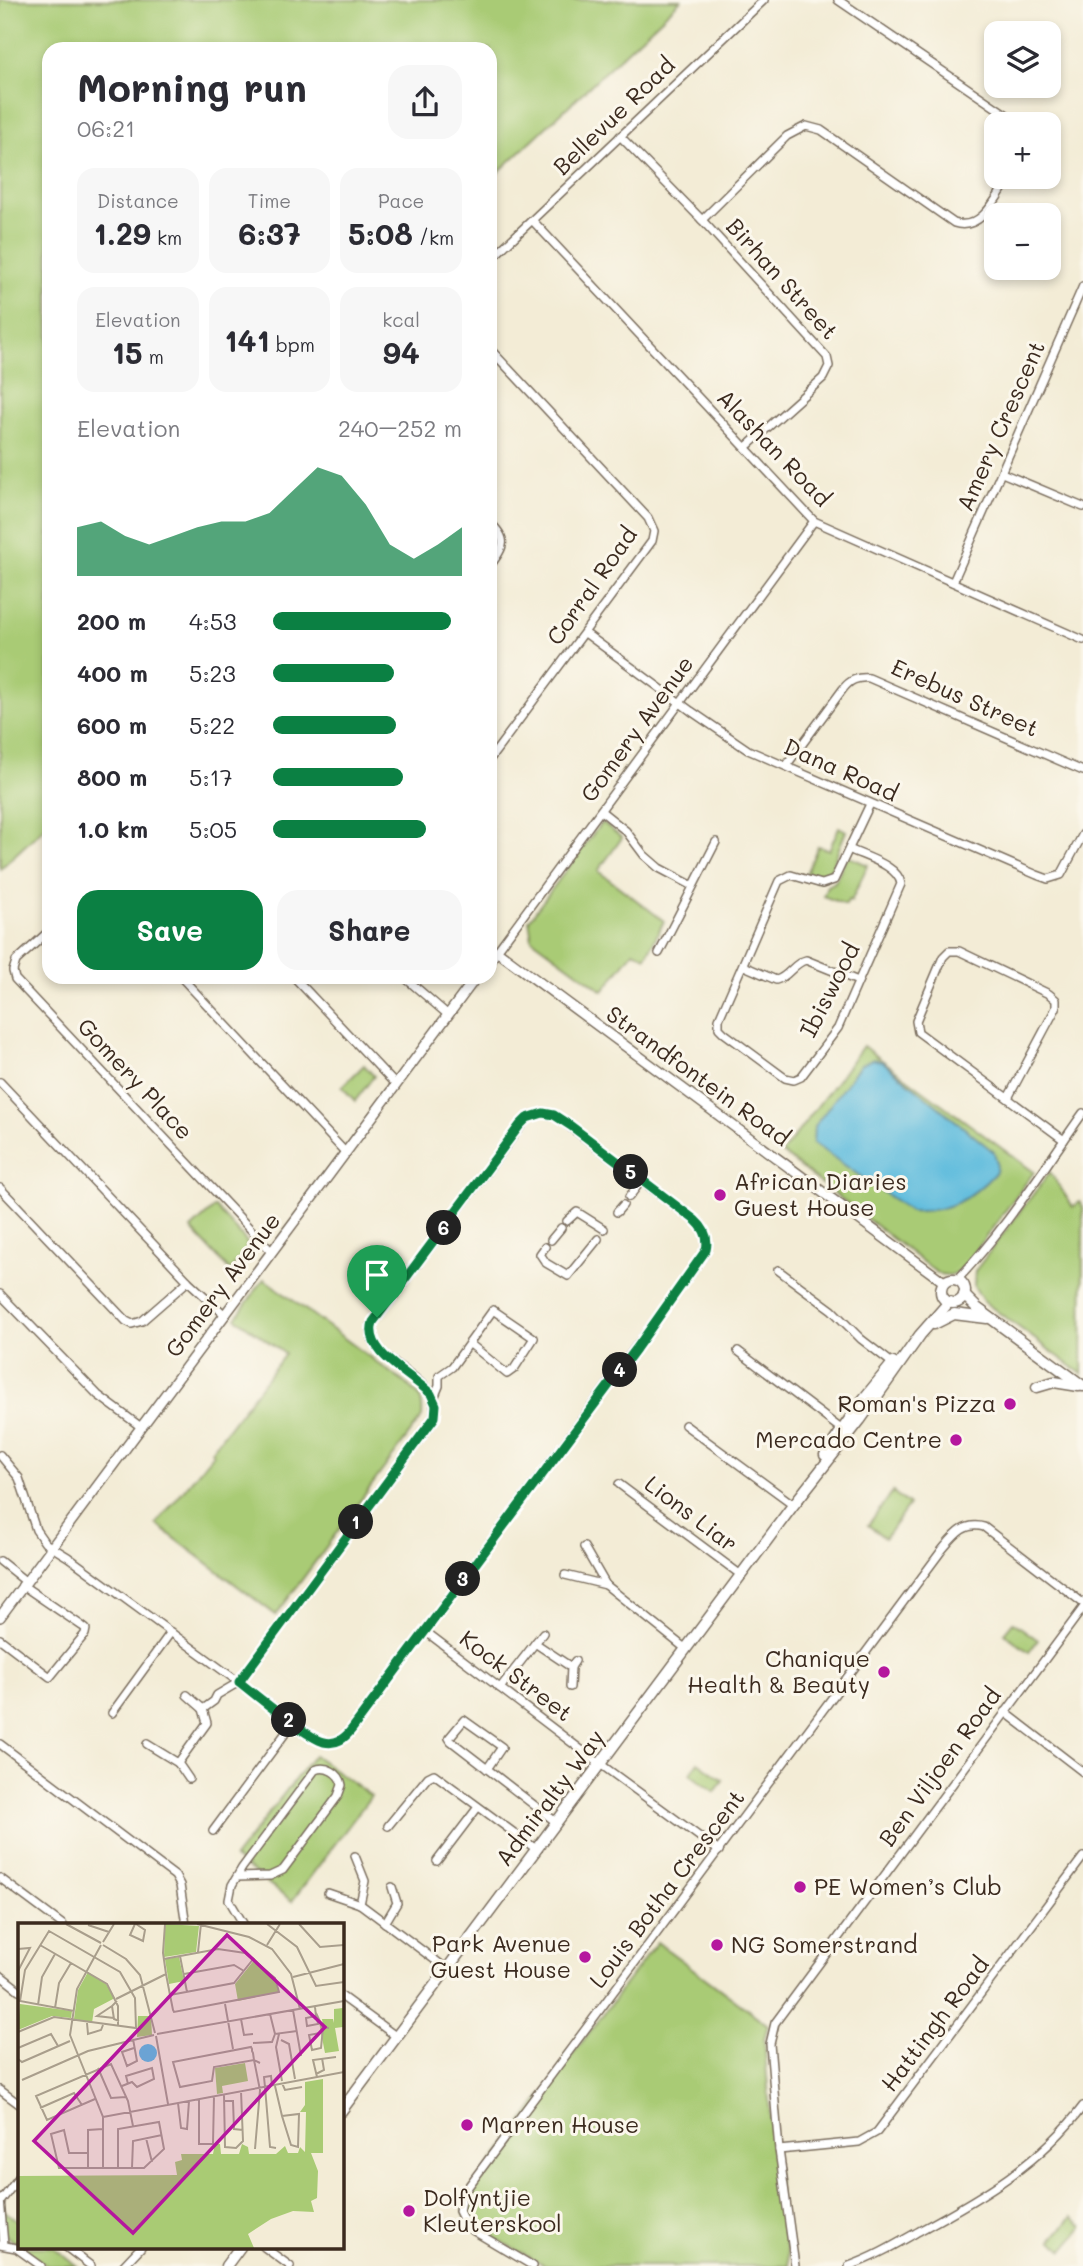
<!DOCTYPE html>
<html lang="en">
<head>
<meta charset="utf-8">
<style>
  :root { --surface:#fff; --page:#f7f7f7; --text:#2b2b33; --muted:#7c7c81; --accent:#0b8043 }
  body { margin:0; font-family:Mali,sans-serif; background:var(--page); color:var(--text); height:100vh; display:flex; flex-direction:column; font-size:26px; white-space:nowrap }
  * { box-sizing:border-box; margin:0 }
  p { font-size:23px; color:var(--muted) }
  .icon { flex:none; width:38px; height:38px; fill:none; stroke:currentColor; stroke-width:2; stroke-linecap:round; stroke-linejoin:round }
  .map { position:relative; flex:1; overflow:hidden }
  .sheet { position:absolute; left:42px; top:42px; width:455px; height:942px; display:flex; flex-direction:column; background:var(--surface); border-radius:21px; box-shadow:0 4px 10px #0003 }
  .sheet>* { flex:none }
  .tools { position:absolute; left:984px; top:21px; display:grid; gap:14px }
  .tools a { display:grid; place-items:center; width:77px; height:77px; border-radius:14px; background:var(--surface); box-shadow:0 4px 10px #0003; font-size:35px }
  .pin { position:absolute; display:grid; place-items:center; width:60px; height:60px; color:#fff; margin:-72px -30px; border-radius:50% 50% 50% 0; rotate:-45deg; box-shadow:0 0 7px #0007 }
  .pin .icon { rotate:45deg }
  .km { position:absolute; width:35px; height:35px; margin:-18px; border-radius:50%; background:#222; color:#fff; font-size:19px; line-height:35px; text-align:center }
  .round { display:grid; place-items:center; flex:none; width:74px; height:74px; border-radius:21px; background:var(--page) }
  .headline { display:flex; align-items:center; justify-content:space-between; height:119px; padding:0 35px }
  h1 { font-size:38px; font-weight:700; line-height:52px }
  .stats { display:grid; grid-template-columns:repeat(3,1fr); gap:10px; height:119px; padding:7px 35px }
  .stats div { display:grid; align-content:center; border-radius:18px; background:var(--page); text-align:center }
  .stats b { font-size:30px; font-weight:700 }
  .stats small { font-size:19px; font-weight:400 }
  .stats p { font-size:19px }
  .chart { height:196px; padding:14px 35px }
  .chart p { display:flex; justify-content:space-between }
  .chart svg { width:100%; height:126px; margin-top:7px; fill:var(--accent); opacity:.7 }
  .button { display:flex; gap:14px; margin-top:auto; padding:14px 35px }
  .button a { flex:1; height:80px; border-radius:21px; background:var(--accent); color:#fff; font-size:28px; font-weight:700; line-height:80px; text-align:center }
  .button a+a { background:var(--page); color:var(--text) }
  ul { padding:0 35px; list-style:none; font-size:23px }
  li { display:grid; grid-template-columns:112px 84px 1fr; align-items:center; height:52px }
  li i { height:18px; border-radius:9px; background:var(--accent) }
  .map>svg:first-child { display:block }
</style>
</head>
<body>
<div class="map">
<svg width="1083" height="2266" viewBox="0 0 1083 2266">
  <rect width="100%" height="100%" fill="#fbf7ec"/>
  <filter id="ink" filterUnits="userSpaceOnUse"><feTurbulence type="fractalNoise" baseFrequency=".0143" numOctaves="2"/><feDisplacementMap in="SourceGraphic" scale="14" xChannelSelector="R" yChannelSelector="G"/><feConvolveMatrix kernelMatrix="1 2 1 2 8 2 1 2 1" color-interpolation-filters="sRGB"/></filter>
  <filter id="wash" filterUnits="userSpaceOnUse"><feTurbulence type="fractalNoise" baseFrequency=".00686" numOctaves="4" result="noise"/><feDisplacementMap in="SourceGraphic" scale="28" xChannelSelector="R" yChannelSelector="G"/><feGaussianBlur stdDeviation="1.57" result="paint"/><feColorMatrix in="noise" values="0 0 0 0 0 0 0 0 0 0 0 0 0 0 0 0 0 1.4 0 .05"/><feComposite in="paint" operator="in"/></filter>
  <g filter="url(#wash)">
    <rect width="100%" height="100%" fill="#f3ecd6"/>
    <!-- green -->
    <g fill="#a9cb74" stroke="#727a49" stroke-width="2">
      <polygon points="0,0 681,0 490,180 490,49 49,49 49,823 0,869"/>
      <polygon points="602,822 622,838 598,871 664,921 646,957 634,951 603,991 532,939 529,920"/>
      <polygon points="839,827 846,831 829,873 826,877 818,881 805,876 818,846 829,850"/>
      <polygon points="847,856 868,865 851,901 848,900 846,905 823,896 827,886 835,882"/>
      <path d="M863,1046L1034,1172L962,1269C954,1275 947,1277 937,1273L782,1153Z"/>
      <polygon points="364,1065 374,1076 355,1101 342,1087"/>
      <polygon points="1050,1172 1073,1207 1080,1202 1083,1208 1082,1374 983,1301 974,1286 975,1271"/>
      <polygon points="215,1207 247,1242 246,1250 230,1271 191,1229"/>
      <path d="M264,1279L413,1389C422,1398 423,1405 422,1417L276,1615L156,1524L213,1454L211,1451L285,1354L236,1318Z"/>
      <polygon points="893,1492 909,1505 885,1538 868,1525"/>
      <polygon points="1013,1622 1038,1640 1029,1652 1004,1633"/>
      <polygon points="314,1755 371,1796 292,1901 234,1858"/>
      <polygon points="698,1762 723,1780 715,1792 690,1774"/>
      <path d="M657,1942L768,2025L764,2039L773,2150L789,2266H545L472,2225C463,2216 462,2209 466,2197Z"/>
      <polygon points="2,2209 19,2222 19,2245 5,2235"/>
      <polygon points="1072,2217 1083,2226 1063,2250 1052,2240"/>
      <polygon points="21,2247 53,2247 77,2266 47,2266"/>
    </g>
    <!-- water -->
    <path fill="#5fbcdd" stroke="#4d737e" stroke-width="2" d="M873,1059L883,1062L994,1152L997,1163L996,1172C971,1199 948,1213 910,1211L813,1143L814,1127L860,1065Z"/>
  </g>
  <g filter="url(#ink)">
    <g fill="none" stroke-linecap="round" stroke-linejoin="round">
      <defs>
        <g id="minor">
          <polyline points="838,0 1020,124"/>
          <polyline points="620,136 702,220 827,357 829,366 823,378 746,447"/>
          <path d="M702,220L787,136L806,126L821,130L954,223C982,232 997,196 1010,177"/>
          <polyline points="533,221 814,521 1083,640"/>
          <polyline points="490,260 764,0"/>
          <polyline points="490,349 648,518 654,531 652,541 490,759"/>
          <polyline points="1002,473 1083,507"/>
          <path d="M490,522C508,541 505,545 490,566"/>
          <polyline points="953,582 1083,286"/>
          <polyline points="585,633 691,711 748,750 1037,875 1048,879 1061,875 1083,834"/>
          <path d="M786,766L843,689C850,680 857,677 869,678L1083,771"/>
          <polyline points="601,811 626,831 644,855 659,868 693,886"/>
          <path d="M849,849C865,857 898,865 901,884L838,1028L801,1077L794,1080L785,1078L724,1033L719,1028V1019L779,881L791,875L822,884L834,880L870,804"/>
          <polyline points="49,931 16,961 13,971 15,979 272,1252"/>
          <polyline points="497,951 814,521"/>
          <polyline points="659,953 716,842"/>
          <path d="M744,966L776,980C789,977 793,963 806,960L858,981"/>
          <polyline points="180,976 346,1153"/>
          <polyline points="293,976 395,1084"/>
          <polyline points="403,976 447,1014"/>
          <polyline points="0,1082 188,1281 225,1315"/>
          <polyline points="1008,1098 1056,1008 1056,1000 1049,994 959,951 949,951 943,957 916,1021 918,1032 1064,1140"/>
          <polyline points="0,1188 126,1321 132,1324 142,1321 188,1281"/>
          <polyline points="629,1197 642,1180"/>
          <polyline points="617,1212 623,1205"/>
          <polyline points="567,1221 577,1212 604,1229"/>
          <polyline points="551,1240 561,1228"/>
          <polyline points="545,1247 540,1254 546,1263 568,1276 598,1239"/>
          <polyline points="778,1270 832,1310 861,1339 896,1366"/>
          <path d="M957,1280C1005,1230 1043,1169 1083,1113"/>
          <polyline points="0,1294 98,1395 141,1427"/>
          <polyline points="738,1351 845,1432"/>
          <polyline points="434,1398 439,1386 439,1376 452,1367 493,1310 534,1338 514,1369 507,1374 469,1343"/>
          <polyline points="685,1425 794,1505"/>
          <path d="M0,1455L19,1478L36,1530L45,1543L68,1557L315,1738L324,1742H335L345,1737L352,1729L704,1255L707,1240L701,1225L554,1115L543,1113L527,1118L371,1326L373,1341L378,1350C399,1371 449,1388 431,1424L239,1682L217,1695L214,1701L203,1709L187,1695"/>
          <polyline points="619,1484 741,1575"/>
          <polyline points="584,1547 606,1585 686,1649"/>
          <polyline points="0,1561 25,1581"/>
          <polyline points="565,1575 606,1585"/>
          <polyline points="425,1631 588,1755 719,1851"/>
          <polyline points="0,1639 50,1677 85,1634 86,1629 82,1626 22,1585"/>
          <polyline points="535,1643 571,1667 575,1661"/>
          <polyline points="570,1687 571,1667"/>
          <polyline points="500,1688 543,1633"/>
          <polyline points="1005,1712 1083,1772"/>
          <polyline points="112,1713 171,1632"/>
          <polyline points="0,1744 175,1876 180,1885 186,1925"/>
          <polyline points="147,1744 178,1763 207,1723 203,1709"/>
          <polyline points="178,1763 189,1779"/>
          <polyline points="487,1769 502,1747 464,1720 449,1738 451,1741 556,1822"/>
          <polyline points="388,1826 428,1777 434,1774 536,1849"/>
          <polyline points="213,1831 293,1723"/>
          <polyline points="355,1856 365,1881 360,1904"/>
          <polyline points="437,1861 478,1807"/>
          <path d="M237,1877L270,1876L283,1870L338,1796L342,1785C340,1773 326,1765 315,1770L242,1868L232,1885L229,1900L244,1925"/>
          <polyline points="0,1878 63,1925"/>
          <polyline points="328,1893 360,1904 447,1969"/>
          <polyline points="385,1923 397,1903 392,1887"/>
          <polyline points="0,1975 19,1990"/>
          <polyline points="341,1996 397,2037"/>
          <polyline points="0,2090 19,2104"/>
          <polyline points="779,2150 859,2142 877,2132 1083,1857"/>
          <polyline points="0,2199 4,2245"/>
          <polyline points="1,2201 19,2177"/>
          <polyline points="0,2245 16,2248 41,2266"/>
          <polyline points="66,2247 91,2266"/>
          <polyline points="264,2247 290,2266"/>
          <polyline points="123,2266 141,2247"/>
          <path d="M533,2266L467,2227L459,2211L462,2195L942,1550C954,1536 964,1521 984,1527L1083,1603"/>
          <polyline points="795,2266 779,2150 770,2044 775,2023 1083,1608"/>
          <path d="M849,2266C875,2257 898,2243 921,2230C982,2197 1041,2163 1083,2106"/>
        </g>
        <g id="tertiary">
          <polyline points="490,960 497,951 944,1282"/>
          <polyline points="0,1617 477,976"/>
        </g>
        <g id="secondary">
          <circle cx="953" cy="1291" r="12"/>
          <polyline points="964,1295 977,1308 1083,1386"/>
          <polyline points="934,1324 954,1314 987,1318"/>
          <polyline points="1037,1387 1054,1382 1079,1386"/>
          <polyline points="825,1455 862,1401 893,1363"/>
          <polyline points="341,2111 791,1508 860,1420 920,1335 949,1302"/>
          <polyline points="226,2266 240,2247"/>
        </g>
      </defs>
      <!-- minor casing -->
      <use href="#minor" stroke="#7b6e5e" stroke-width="10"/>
      <!-- tertiary casing -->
      <use href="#tertiary" stroke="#7b6e5e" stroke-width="12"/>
      <!-- secondary casing -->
      <use href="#secondary" stroke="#7b6e5e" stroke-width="13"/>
      <!-- minor -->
      <use href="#minor" stroke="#fff" stroke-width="7"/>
      <!-- tertiary -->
      <use href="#tertiary" stroke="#fff" stroke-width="9"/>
      <!-- secondary -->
      <use href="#secondary" stroke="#fff" stroke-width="10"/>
    </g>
  </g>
  <g fill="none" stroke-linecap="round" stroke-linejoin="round" filter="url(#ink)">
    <defs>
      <path id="route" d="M543,1113L554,1115L571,1126L695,1220C704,1228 709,1238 706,1250L636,1349L352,1729C345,1738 337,1745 324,1742C307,1738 256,1695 239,1682L435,1417L436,1405L431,1394C413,1375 363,1353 373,1322L520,1125L527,1118Z"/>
    </defs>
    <!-- route casing -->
    <use href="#route" stroke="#fff" stroke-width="14"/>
    <!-- route -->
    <use href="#route" stroke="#0b8043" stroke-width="9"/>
  </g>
  <!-- markers -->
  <g fill="#b5179e" stroke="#fbf7ec" stroke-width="2.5">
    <circle cx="720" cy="1195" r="7"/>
    <circle cx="1010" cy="1404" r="7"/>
    <circle cx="956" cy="1440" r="7"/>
    <circle cx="884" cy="1672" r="7"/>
    <circle cx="800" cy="1887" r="7"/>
    <circle cx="717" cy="1945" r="7"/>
    <circle cx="585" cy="1957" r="7"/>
    <circle cx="467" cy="2125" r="7"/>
    <circle cx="409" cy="2211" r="7"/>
  </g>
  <g text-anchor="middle" stroke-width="6" stroke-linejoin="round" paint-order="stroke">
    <!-- street labels -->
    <g font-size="23" fill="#3b2a1e" stroke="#fbf7ec">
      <text transform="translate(614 116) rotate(-44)" y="8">Bellevue Road</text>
      <text transform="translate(782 279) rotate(48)" y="8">Birhan Street</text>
      <text transform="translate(1001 426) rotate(-66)" y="8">Amery Crescent</text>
      <text transform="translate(774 448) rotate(46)" y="8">Alashan Road</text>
      <text transform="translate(592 586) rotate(-55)" y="8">Corral Road</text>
      <text transform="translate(965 698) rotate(24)" y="8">Erebus Street</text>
      <text transform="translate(637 729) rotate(-54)" y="8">Gomery Avenue</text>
      <text transform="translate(841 770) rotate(24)" y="8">Dana Road</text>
      <text transform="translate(830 990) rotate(-63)" y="8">Ibiswood</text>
      <text transform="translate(698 1076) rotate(36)" y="8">Strandfontein Road</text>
      <text transform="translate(135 1079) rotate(47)" y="8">Gomery Place</text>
      <text transform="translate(223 1285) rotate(-53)" y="8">Gomery Avenue</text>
      <text transform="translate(691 1514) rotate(37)" y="8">Lions Liar</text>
      <text transform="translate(516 1676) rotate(37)" y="8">Kock Street</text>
      <text transform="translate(940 1767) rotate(-54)" y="8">Ben Viljoen Road</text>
      <text transform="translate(550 1798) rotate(-53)" y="8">Admiralty Way</text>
      <text transform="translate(667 1889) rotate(-53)" y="8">Louis Botha Crescent</text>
      <text transform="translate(935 2024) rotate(-53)" y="8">Hattingh Road</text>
    </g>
    <!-- poi labels -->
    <g font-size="23" fill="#3b2a1e" stroke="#fbf7ec" text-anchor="start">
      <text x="734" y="1190">African Diaries<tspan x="734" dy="26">Guest House</tspan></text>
      <text x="996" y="1412" text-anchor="end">Roman's Pizza</text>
      <text x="942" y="1448" text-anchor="end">Mercado Centre</text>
      <text x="870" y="1667" text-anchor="end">Chanique<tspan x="870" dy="26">Health &amp; Beauty</tspan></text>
      <text x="814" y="1895">PE Women’s Club</text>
      <text x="571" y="1952" text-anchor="end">Park Avenue<tspan x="571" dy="26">Guest House</tspan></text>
      <text x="731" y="1953">NG Somerstrand</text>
      <text x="481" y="2133">Marren House</text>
      <text x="423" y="2206">Dolfyntjie<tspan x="423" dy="26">Kleuterskool</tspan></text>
    </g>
  </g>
  <!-- overview -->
  <g transform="translate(18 1923)">
    <rect width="326" height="326" fill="#f3ecd6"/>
    <path d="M147,1L181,3L178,29L146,34ZM161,34L166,58L151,61L147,36ZM237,36L257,56L261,69L220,78L217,61ZM70,49L88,61L97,75L76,86L74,100L56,96L60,67ZM2,81L54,88L53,95L34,93L0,107ZM325,85V104L317,105L321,128L307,130L300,94L306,108L304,96H315L316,100V86ZM120,93H133L134,112L119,114ZM227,140L230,158L204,163L205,170L199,171L197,145ZM305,156V230H293L300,248L299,275L293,278L296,289L275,288L253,296L230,311L236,325H0V253L159,252L157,239L164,237L163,231H195L197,221H202L203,231H221L224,221L230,224L231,231H258L267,223L270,230H280L282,224L287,229L288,189H282L287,182V159Z" fill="#a9cb74"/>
    <path d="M121 130a9 9 0 1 1 18 0a9 9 0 1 1-18 0Z" fill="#5fbcdd"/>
    <path fill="none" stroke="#a99e8c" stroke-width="2" d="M48,1L83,20M117,1L112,12L125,18L127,7L118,1M179,1L231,14L254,26L273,51L282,86M249,1L279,24L298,63L326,59M281,1L302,24L326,22M70,2L91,9M85,19L96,1M22,22L89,61L100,83V104M83,22L59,66L52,112L85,194V245M85,22L108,36L122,52L137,110M249,22L262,1M0,26L12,25L0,48M180,29L183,1M162,33L169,69M146,36L200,26L227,30L257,55L261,69L156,89L155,87L152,72L148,51L145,30L147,1M166,51L216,42L226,48M275,54L326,41M152,72L216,60L236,35M98,76L148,51M99,78L94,83L96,96L101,98M207,81L215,126M20,82L24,54L37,31M94,83L79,93L96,95M297,84L298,93L300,100V101L289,103L288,95L298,93M37,85L41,60L53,40M275,87L283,133M298,90L305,105H311M252,91L257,111L279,108M223,96L226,112L235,111M69,100L70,111L83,107L85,102M0,109L36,94L118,105L117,75L102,49L31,8L7,47L2,78L56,88M302,110L291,112L294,127L303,125L305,105M139,111L326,78M261,111L258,124L264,158M138,113L150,181M115,116L119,138L109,143L104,129L116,125M263,117L271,121L277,156M253,119L235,120L254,119L257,111M0,125L33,111L40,123M0,136L4,139L52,118M80,145L93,175L108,174M298,151L306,147L304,135M299,154L295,137L318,134M4,157L70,128L136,112M264,160L267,167L284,164M104,163L114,159L119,164L136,156L134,145L108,153L110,161M257,163L264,193L273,222L280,224L281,191L264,193M247,164L252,224L258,225M247,164L246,154L253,153L254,162M206,172L207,224L218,225L225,218L223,168M77,176L29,197L18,173L93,141L110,178L115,203M181,176V221H195L196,173M206,178H215L216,206L225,207M160,180L163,205L169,206L171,178M22,185L56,170L64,182M85,194L326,149M128,215L134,239M237,226L242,167L236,137L235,130L234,128V126L233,124L155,139L162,164L194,158L196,144L236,137L242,140M70,230H51L46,207L33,211L41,245H126L146,226L141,199L100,206V245M70,245V207L85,206M114,245L115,218L144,212"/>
    <path fill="#b5179e" fill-opacity="0.15" stroke="#b5179e" stroke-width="3.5" d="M209,12L307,104L115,310L16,218Z"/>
    <rect width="326" height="326" fill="none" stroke="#3b2a1e" stroke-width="3.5"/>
  </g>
</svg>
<div class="tools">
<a><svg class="icon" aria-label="layers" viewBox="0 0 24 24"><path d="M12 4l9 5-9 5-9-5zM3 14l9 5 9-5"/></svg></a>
<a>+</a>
<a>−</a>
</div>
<div class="pin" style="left:377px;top:1317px;background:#1e9e55"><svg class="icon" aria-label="arrive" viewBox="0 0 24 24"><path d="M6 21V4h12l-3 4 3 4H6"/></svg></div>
<b class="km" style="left:356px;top:1522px">1</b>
<b class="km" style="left:289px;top:1720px">2</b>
<b class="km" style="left:463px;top:1579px">3</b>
<b class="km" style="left:620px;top:1370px">4</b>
<b class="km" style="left:631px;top:1172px">5</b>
<b class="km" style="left:444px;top:1228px">6</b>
<section class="sheet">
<div class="headline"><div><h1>Morning run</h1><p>06:21</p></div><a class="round"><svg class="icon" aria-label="share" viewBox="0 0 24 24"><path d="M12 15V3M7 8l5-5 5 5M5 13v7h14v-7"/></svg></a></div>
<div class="stats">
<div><p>Distance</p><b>1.29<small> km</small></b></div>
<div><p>Time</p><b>6:37</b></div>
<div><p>Pace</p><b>5:08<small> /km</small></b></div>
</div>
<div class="stats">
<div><p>Elevation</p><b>15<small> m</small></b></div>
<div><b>141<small> bpm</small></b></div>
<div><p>kcal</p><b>94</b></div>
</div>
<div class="chart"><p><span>Elevation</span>240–252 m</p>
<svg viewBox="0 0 160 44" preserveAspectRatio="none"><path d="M0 44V27L10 25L20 30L30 33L40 30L50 27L60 25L70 25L80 22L90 14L100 6L110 9L120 19L130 33L140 38L150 33L160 27V44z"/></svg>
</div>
<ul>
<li><b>200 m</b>4:53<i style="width:94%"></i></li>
<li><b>400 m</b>5:23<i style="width:64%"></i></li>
<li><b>600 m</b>5:22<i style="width:65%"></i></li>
<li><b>800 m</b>5:17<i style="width:69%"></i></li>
<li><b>1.0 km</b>5:05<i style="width:81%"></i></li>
</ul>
<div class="button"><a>Save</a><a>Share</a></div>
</section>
</div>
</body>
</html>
